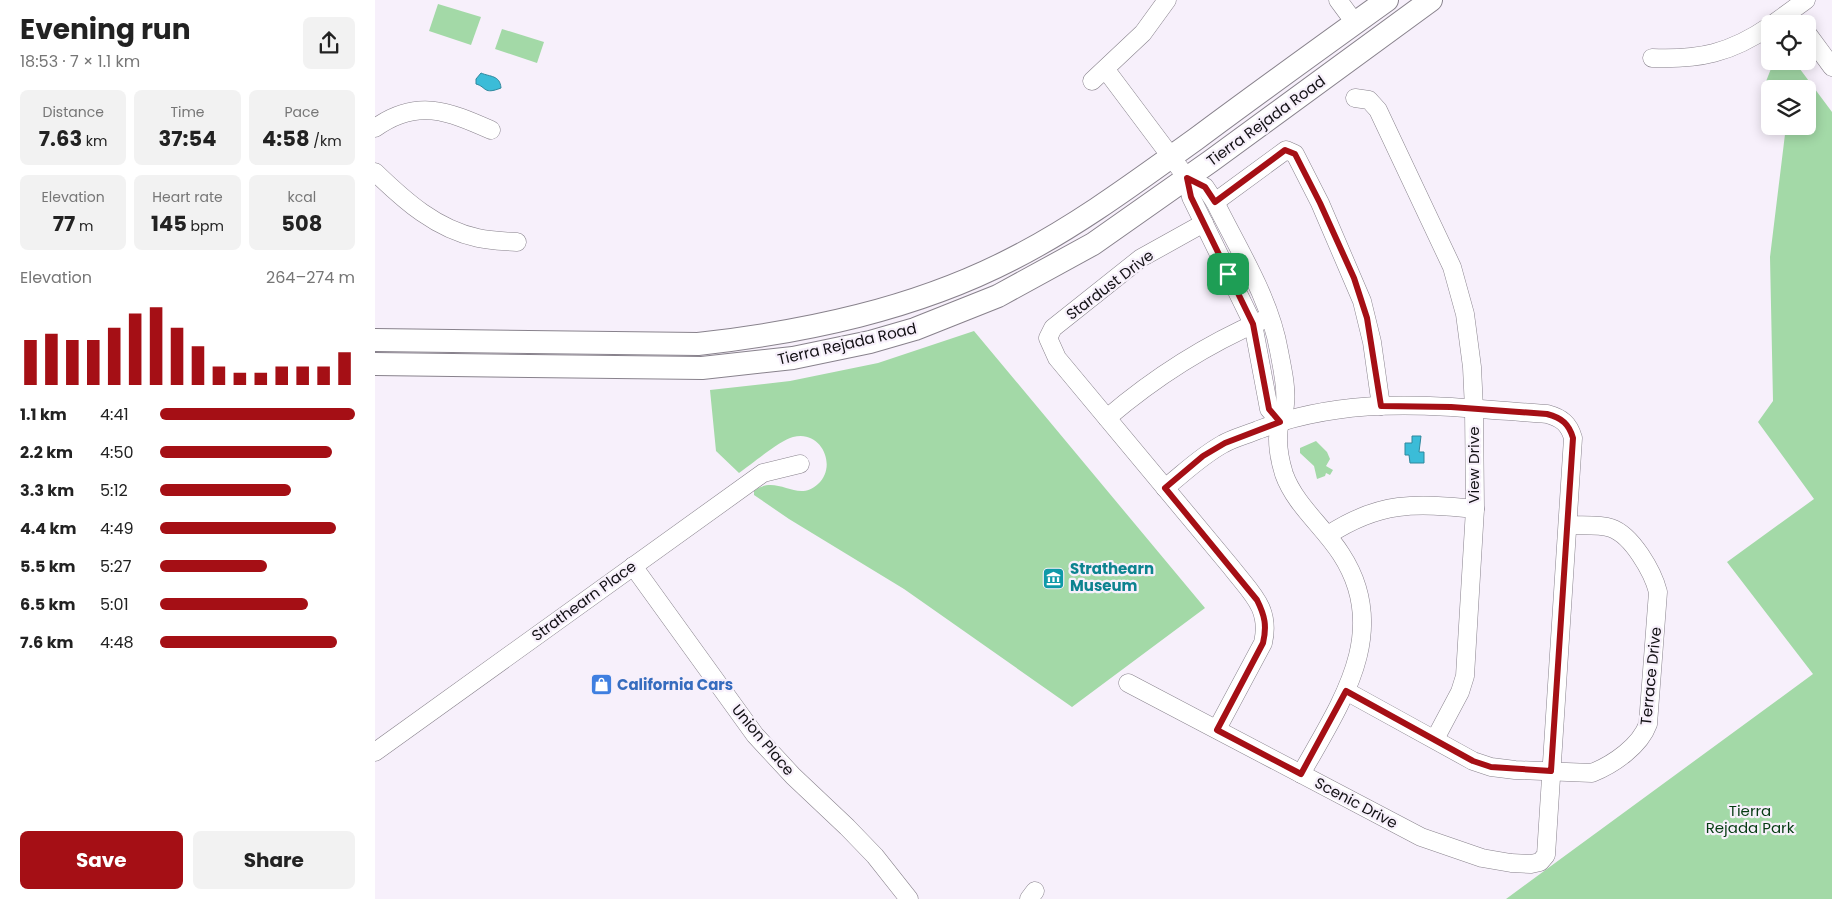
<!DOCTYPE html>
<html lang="en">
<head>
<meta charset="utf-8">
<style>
  :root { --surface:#fff; --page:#f2f2f2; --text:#222; --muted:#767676; --accent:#a50f15 }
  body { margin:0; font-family:Poppins,sans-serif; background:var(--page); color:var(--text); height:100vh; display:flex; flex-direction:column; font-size:19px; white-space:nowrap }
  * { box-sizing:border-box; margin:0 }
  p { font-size:16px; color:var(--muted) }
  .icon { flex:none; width:28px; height:28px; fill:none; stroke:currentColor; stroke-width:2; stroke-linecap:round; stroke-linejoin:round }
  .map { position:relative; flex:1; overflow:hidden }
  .panel { display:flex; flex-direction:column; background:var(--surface); width:375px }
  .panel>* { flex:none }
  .controls { position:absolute; left:1386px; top:15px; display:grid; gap:10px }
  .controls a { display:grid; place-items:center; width:55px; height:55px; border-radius:8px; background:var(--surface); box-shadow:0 2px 12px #0003; font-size:25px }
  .pin { position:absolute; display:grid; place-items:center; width:42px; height:42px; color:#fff; margin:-21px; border-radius:10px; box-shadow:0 2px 8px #0006 }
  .round { display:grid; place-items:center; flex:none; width:52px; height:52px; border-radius:8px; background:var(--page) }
  .head { display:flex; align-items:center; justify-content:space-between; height:85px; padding:0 20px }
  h1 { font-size:28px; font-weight:700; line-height:38px }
  .stats { display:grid; grid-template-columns:repeat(3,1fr); gap:8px; height:85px; padding:5px 20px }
  .stats div { display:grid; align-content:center; border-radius:8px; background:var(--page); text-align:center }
  .stats b { font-size:21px; font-weight:700 }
  .stats small { font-size:14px; font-weight:400 }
  .stats p { font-size:14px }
  .chart { height:140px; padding:10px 20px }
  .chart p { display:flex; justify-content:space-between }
  .chart svg { width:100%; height:90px; margin-top:5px; stroke:var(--accent); stroke-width:6 }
  .cta { display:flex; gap:10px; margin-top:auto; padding:10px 20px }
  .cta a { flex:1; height:58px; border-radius:8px; background:var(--accent); color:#fff; font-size:20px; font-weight:700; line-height:58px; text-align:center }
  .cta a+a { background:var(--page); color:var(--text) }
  ul { padding:0 20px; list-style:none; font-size:16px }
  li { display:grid; grid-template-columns:80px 60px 1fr; align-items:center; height:38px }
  li i { height:12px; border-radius:6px; background:var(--accent) }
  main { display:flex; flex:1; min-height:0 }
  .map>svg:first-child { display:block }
</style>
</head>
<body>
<main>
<section class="panel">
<div class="head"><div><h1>Evening run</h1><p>18:53 · 7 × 1.1 km</p></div><a class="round"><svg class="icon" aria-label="share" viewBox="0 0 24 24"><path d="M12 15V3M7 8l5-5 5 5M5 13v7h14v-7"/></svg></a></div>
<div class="stats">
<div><p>Distance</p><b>7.63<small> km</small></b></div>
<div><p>Time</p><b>37:54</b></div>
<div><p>Pace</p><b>4:58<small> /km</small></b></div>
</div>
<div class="stats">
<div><p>Elevation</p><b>77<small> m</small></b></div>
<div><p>Heart rate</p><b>145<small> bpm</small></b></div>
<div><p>kcal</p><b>508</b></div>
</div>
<div class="chart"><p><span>Elevation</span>264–274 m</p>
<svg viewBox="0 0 160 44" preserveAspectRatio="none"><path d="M5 44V22M15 44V19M25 44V22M35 44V22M45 44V16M55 44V9M65 44V6M75 44V16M85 44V25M95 44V35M105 44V38M115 44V38M125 44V35M135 44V35M145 44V35M155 44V28"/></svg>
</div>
<ul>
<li><b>1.1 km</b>4:41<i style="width:100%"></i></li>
<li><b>2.2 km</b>4:50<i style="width:88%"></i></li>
<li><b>3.3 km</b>5:12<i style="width:67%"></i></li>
<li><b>4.4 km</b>4:49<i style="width:90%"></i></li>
<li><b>5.5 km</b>5:27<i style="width:55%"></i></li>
<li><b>6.5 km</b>5:01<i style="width:76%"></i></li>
<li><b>7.6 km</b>4:48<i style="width:91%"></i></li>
</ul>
<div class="cta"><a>Save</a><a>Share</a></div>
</section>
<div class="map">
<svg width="1457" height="899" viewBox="0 0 1457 899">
  <rect width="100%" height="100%" fill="#f7f0fb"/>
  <!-- green -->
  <g fill="#a3d9a7">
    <polygon points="63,4 106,17 96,45 54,31"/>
    <polygon points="127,29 169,42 162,63 120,49"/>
    <polygon points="1399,61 1419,61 1457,112 1457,899 1131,899 1438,674 1352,562 1439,499 1383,422 1398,401 1395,257 1411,126 1432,126 1432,89 1400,89 1390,84"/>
    <path d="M599,331L830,608L697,707L529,589L414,519L379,495V491C402,473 422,504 443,484C463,466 446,429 418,437C405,440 377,464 364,473L341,451L335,390L415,381L503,363Z"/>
    <polygon points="941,441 952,452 955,459 951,466 958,470 955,475 951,473 950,476 942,479 939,466 925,453 925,448"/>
  </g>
  <!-- water -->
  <g fill="#3bbcd8" stroke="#2f889d">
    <path d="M106,73C115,77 125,75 126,88C108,95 112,87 101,84V79Z"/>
    <polygon points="1037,436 1046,436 1044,452 1049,452 1049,463 1035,463 1034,455 1030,455 1030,443 1037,443"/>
  </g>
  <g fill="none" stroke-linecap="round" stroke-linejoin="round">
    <defs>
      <g id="minor">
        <polyline points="963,0 980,23"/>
        <polyline points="1398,24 1431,0"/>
        <polyline points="1432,33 1457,67"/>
        <path d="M1277,58C1324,60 1356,53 1395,26"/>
        <polyline points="731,70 812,178 816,197 878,324 894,409 905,422"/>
        <polyline points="717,81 768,33 792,0"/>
        <polyline points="980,98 994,100 1003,110 1077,267 1090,314 1097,367 1099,409 1100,509 1090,676 1085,692 1060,739"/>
        <path d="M0,128C42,98 73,111 116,130"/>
        <path d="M0,172C30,201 61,229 103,238C116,241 129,241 142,242"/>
        <path d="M812,178L830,187L840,202C863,249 895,298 904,351C907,367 912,388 910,404C910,410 906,416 905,422C901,438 904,458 909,474C920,505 949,527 966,554C1017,632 965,704 926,774"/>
        <polyline points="840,202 911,150 920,154 945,203 987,301 997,342 1006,406"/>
        <path d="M829,223L766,258L678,328L673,338L682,358L856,567C876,593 896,608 888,643L842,729"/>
        <path d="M732,418C780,377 830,345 888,320"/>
        <path d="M953,535C1005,501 1040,503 1100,509"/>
        <polyline points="258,566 380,735 418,776 472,827 500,856 534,899"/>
        <path d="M753,683L1046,837L1107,858L1136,863L1156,864L1165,862L1171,855L1198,438C1194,424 1187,418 1172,414C1073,407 978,393 883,430C871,435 858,438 848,444C826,456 809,473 790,488"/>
        <path d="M971,691L1098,761L1116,767L1140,770L1217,773C1239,764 1265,746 1273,724L1283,592C1278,572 1257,535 1236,528C1224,524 1206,526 1193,525"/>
        <polyline points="0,752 388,473 425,464"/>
        <polyline points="654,899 660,891"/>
      </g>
      <g id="major">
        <path d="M0,340L323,344C430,332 540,309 637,259C702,226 761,182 821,139C884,92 948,46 1012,0"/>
        <polyline points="0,364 327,368 418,358 495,342 540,329 623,296 718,244 836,161 1056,0"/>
      </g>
    </defs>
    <!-- minor casing -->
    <use href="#minor" stroke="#88828c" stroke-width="19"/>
    <!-- major casing -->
    <use href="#major" stroke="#88828c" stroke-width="24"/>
    <!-- minor -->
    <use href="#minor" stroke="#fff" stroke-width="18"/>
    <!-- major -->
    <use href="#major" stroke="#fff" stroke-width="22"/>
  </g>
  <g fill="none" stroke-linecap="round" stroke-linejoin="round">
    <defs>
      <path id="route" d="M910,150L920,154L945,203L979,278L992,318L1006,406L1076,407L1172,414C1187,418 1194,424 1198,438L1176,771L1116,767L1098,761L971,691L926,774L842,730L888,643C892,626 890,616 882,600L790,488L828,456L850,443L905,422L894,409L878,324L816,197L812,178L830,187L840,202Z"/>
    </defs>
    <!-- route casing -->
    <use href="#route" stroke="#fff" stroke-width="10"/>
    <!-- route -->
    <use href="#route" stroke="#a50f15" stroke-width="6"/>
  </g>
  <!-- icons -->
  <defs>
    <symbol id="museum-square" viewBox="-11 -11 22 22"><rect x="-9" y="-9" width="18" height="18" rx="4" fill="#0f9aa8" stroke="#f7f0fb"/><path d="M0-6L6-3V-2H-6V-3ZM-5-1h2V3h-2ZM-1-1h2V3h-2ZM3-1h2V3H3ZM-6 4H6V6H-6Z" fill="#fff"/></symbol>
    <symbol id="shop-square" viewBox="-11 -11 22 22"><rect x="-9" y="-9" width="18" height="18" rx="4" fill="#3f7fe0" stroke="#f7f0fb"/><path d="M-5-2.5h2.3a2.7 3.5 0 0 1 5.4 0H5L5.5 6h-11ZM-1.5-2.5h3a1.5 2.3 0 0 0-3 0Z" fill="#fff"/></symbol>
  </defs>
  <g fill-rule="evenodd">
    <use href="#museum-square" x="666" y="566" width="25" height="25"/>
    <use href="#shop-square" x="214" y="672" width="25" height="25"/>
  </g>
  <g text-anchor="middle" stroke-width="4.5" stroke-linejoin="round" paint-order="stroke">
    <!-- street labels -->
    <g font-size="15" fill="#121014" stroke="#f7f0fb">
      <text transform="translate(891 121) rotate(-36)" y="5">Tierra Rejada Road</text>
      <text transform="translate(735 285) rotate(-37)" y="5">Stardust Drive</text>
      <text transform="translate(472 344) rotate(-13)" y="5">Tierra Rejada Road</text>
      <text transform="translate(1099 465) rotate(-90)" y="5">View Drive</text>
      <text transform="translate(209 601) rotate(-36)" y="5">Strathearn Place</text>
      <text transform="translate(1276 676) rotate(-84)" y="5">Terrace Drive</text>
      <text transform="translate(388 740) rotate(50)" y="5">Union Place</text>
      <text transform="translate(981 803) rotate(28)" y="5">Scenic Drive</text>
    </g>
    <!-- culture labels -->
    <g font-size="15" font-weight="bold" fill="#0d838f" stroke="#f7f0fb" text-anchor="start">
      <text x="695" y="574">Strathearn<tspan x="695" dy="17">Museum</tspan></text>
    </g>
    <!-- shop labels -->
    <g font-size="15" font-weight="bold" fill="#366cbe" stroke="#f7f0fb" text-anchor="start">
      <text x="242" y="690">California Cars</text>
    </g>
    <!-- park labels -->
    <g font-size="15" fill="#053b12" stroke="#f7f0fb">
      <text x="1375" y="816">Tierra<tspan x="1375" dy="17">Rejada Park</tspan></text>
    </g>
  </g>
</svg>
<div class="controls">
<a><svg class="icon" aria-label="locate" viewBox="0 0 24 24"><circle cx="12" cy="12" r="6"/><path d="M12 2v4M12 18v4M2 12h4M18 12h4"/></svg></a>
<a><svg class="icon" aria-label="layers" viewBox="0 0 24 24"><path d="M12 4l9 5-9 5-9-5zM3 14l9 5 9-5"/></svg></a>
</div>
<div class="pin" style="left:853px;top:274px;background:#1e9e55"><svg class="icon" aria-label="arrive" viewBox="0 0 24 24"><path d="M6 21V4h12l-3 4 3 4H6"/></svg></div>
</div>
</main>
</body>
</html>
